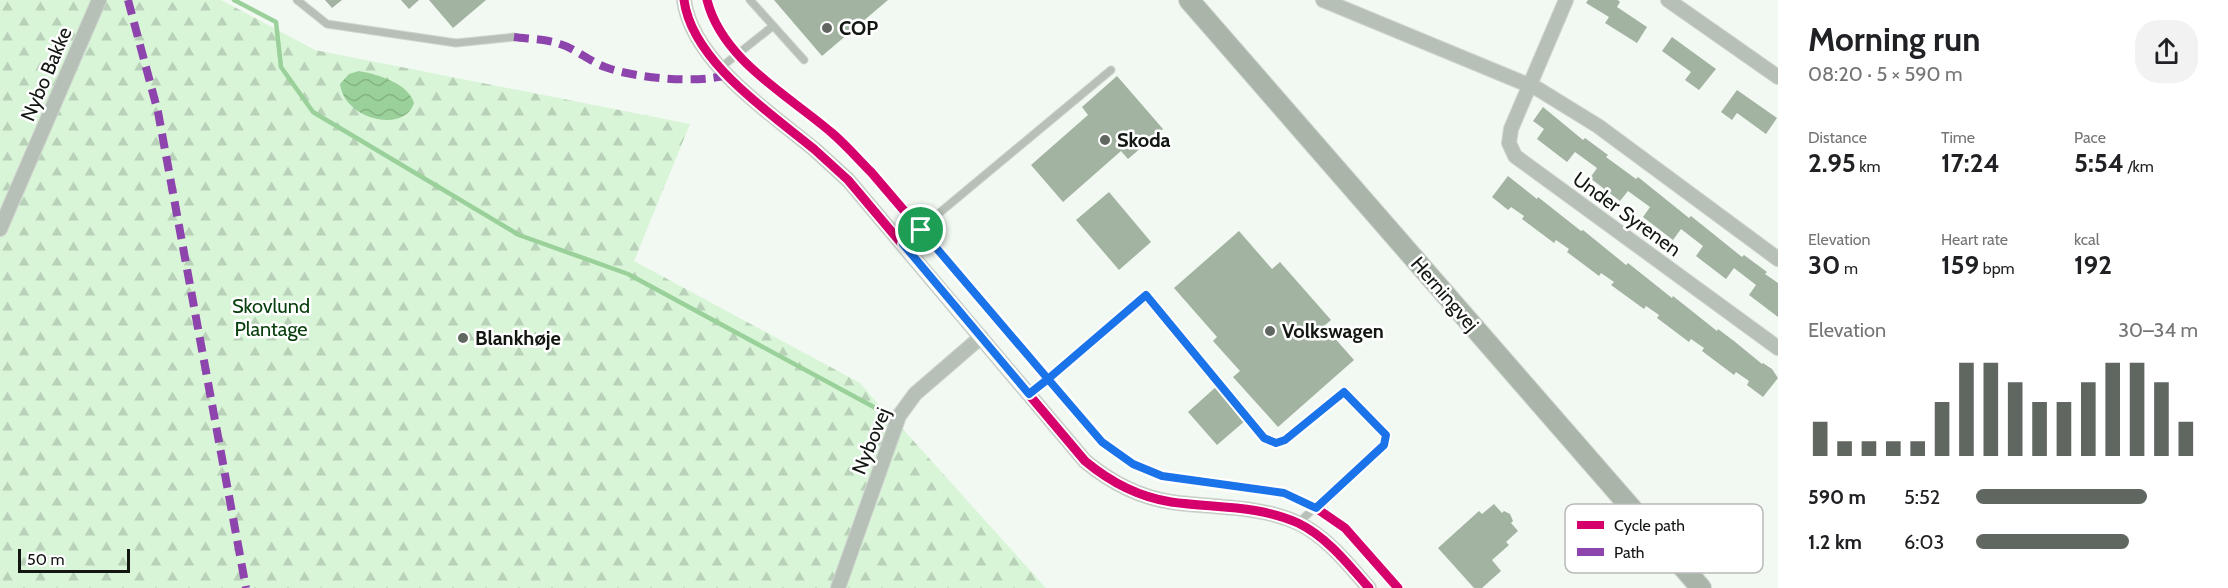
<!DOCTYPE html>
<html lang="en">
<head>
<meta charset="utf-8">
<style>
  :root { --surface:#fff; --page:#f2f2f2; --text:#202124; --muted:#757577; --accent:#606660 }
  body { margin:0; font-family:Cabin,sans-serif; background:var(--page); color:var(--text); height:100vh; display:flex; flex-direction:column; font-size:22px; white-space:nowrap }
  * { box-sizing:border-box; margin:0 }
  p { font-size:20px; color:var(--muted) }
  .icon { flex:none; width:33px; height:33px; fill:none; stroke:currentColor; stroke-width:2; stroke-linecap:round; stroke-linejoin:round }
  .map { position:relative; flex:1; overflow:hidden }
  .sheet { display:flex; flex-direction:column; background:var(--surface); width:450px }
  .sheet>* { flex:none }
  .scale { position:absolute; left:18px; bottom:15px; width:112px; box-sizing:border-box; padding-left:6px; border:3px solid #121712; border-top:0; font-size:16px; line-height:21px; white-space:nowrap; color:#121712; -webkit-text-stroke:4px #fff; paint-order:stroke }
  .pin { position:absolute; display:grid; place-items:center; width:51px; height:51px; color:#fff; margin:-26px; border:3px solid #fff; border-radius:50%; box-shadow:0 2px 6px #0007 }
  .round { display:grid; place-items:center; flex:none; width:63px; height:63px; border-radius:24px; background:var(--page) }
  .summary { display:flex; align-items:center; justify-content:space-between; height:102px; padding:0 30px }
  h1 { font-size:33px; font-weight:800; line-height:45px }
  .figures { display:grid; grid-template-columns:repeat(3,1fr); gap:9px; height:102px; padding:6px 30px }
  .figures div { display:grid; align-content:center }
  .figures b { font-size:26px; font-weight:800 }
  .figures small { font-size:16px; font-weight:400 }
  .figures p { font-size:16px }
  .chart { height:168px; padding:12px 30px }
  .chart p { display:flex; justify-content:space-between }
  .chart svg { width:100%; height:108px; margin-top:6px; stroke:var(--accent); stroke-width:6 }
  ul { padding:0 30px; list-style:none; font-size:20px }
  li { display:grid; grid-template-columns:96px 72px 1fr; align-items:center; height:45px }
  li i { height:15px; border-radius:8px; background:var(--accent) }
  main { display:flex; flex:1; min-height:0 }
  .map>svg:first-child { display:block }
</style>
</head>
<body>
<main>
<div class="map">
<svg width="1778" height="588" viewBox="0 0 1778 588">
  <defs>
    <pattern id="forest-firs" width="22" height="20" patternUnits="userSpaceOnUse" patternTransform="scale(1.5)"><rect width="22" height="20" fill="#d8f5d7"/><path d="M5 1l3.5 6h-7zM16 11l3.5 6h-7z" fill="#b8d1b8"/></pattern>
    <pattern id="water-waves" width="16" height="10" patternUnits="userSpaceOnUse" patternTransform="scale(1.5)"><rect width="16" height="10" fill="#9ad099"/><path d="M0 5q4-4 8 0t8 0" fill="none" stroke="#84b283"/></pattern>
  </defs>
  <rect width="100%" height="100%" fill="#f2f9f2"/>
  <!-- forest -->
  <g fill="url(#forest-firs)">
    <polygon points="0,0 221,0 315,50 690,124 634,261 860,383 891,419 831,588 0,588"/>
    <polygon points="900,426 1046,588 843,588"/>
  </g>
  <!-- water -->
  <path fill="url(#water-waves)" d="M359,71C377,74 408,83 414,103C405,133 345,121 340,84L349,74Z"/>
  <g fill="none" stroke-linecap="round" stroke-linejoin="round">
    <!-- stream -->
    <polyline stroke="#9ad099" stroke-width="4.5" points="234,0 276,22 281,67 313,112 519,235 628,274 883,412"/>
  </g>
  <!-- building -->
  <g fill="#a2b3a2">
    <polygon points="325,0 342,0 332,8"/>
    <polygon points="401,0 419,0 409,9"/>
    <polygon points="429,0 486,0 453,28"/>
    <polygon points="774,0 888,0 822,56"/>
    <polygon points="1588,0 1618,0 1620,2 1617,7 1647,27 1637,43 1605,23 1609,17 1586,3"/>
    <polygon points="1672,37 1716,69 1699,90 1685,80 1691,72 1662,51"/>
    <polygon points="1117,76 1163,129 1128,159 1121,151 1063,202 1031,165 1088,115 1082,107"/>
    <polygon points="1737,90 1777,118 1766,134 1737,113 1732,120 1721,112"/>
    <polygon points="1543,107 1583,140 1585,138 1608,155 1606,157 1636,179 1638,177 1689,218 1691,216 1742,257 1744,255 1767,272 1765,274 1778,283 1778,317 1749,295 1756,285 1734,268 1726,279 1696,256 1703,246 1681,229 1673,240 1643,217 1650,207 1628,191 1620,201 1590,178 1597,168 1575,152 1567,162 1537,139 1544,129 1533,121"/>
    <polygon points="1508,176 1537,199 1538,197 1581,231 1583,230 1626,265 1628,263 1672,298 1673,296 1717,331 1718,329 1734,341 1762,364 1763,363 1772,369 1778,378 1763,397 1747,385 1749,381 1736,372 1734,375 1702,351 1704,348 1691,339 1689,342 1657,318 1659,315 1646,306 1644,309 1611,285 1614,282 1601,273 1599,276 1567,252 1569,249 1556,240 1554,243 1522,219 1524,216 1511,207 1508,210 1492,197"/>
    <polygon points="1109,192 1151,242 1119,270 1076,220"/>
    <polygon points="1239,231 1272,269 1280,262 1331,320 1324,326 1354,360 1278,427 1233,377 1240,371 1213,341 1217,337 1174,288"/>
    <polygon points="1217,386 1246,420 1217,445 1188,412"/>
    <polygon points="1494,504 1502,513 1504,511 1510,514 1513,521 1511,523 1518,531 1506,542 1509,545 1492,560 1501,571 1482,588 1474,588 1438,548 1479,511 1482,514"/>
  </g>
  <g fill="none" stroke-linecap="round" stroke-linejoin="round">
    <defs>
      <g id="lane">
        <polyline points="297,0 327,24 456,43 514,37"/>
        <polyline points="750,0 804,60"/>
        <polyline points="720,68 773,26"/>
        <polyline points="902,244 1111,70"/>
        <polyline points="1029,394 1146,295 1264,438 1276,443 1285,440 1344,392 1386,435 1384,445 1298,523"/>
      </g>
      <g id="street">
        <path d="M684,0C692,61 769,112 814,149C825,159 836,169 848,180L1085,461C1109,481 1139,497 1171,502C1213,508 1259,505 1298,523C1327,537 1348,564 1369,588"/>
        <polyline points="1323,0 1538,89 1598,126 1778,259"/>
        <polyline points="1566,0 1511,129 1509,143 1515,156 1778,348"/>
        <polyline points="1668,0 1778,77"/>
        <polyline points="0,229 99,0"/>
        <polyline points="838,588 899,416 915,394 981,337"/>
      </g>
      <polyline id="secondary" points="1189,0 1701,588"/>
    </defs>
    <!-- lane casing -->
    <use href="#lane" stroke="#cfd4cf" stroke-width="9"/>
    <!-- street casing -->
    <use href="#street" stroke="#cfd4cf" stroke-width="16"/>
    <!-- secondary casing -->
    <use href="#secondary" stroke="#cfd4cf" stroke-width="22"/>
    <!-- lane -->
    <use href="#lane" stroke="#b6c0b6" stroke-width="7"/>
    <!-- street -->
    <use href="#street" stroke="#b6c0b6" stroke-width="14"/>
    <!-- secondary -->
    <use href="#secondary" stroke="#a9b5a8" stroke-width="20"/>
    <!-- quiet -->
    <g stroke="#8e44ad" stroke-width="8" stroke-dasharray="15 8" stroke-linecap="butt">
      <polyline points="128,0 158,112 246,588"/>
      <path d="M514,37C529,39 546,39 560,44C574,48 589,61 605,67C634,78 697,84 727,75"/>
    </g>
    <defs>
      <g id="cycleway">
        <path d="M684,0C692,61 769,112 814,149C825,159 836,169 848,180L1085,461C1109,481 1139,497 1171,502C1213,508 1259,505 1298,523C1327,537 1348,564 1369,588"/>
        <path d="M707,0C722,60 788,95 832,133C846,145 858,159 871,172L1102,442L1133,464L1162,476L1283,493L1316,508L1345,528L1398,588"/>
      </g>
    </defs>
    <!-- cycleway casing -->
    <use href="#cycleway" stroke="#fff" stroke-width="13"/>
    <!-- cycleway -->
    <use href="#cycleway" stroke="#d6006c" stroke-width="9"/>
  </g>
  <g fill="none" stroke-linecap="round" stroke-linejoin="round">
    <defs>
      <polyline id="route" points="921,230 903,244 1029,394 1048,379 1102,442 1133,464 1162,476 1284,493 1316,508 1384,445 1386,435 1344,392 1285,440 1276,443 1264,438 1146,295 1048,379 921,230"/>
    </defs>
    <!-- route casing -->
    <use href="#route" stroke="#fff" stroke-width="12"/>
    <!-- route -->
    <use href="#route" stroke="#1a73e8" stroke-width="8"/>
  </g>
  <!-- markers -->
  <g fill="#606660" stroke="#fff" stroke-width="2">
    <circle cx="827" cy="28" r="6"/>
    <circle cx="1105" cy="140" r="6"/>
    <circle cx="1270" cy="331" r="6"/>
    <circle cx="463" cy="338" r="6"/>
  </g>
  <g text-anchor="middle" stroke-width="5" stroke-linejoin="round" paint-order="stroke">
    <!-- poi labels -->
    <g font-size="20" font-weight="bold" fill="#121712" stroke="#fff" text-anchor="start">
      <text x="839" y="35">COP</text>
      <text x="1117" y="147">Skoda</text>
      <text x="1282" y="338">Volkswagen</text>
      <text x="475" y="345">Blankhøje</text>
    </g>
    <!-- street labels -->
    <g font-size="20" fill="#121712" stroke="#fff">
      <text transform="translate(46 74) rotate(-67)" y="7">Nybo Bakke</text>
      <text transform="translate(1627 214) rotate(36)" y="7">Under Syrenen</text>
      <text transform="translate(1445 294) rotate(49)" y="7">Herningvej</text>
      <text transform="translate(871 441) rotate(-68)" y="7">Nybovej</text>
    </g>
    <!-- park labels -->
    <g font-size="20" fill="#0a400e" stroke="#fff">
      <text x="271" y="313">Skovlund<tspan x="271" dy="23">Plantage</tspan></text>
    </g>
  </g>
  <!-- legend -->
  <rect x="1565" y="504" width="198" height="69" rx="9" fill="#fff" stroke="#b8b9b8" stroke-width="1.5"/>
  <rect x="1577" y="521" width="27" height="8" fill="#d6006c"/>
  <rect x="1577" y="548" width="27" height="8" fill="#8e44ad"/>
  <g font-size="16" fill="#121712">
    <text x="1614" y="531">Cycle path</text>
    <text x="1614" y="558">Path</text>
  </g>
</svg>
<div class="scale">50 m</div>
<div class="pin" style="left:921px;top:230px;background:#1e9e55"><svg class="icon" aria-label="arrive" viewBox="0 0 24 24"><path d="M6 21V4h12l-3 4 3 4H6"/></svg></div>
</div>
<section class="sheet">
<div class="summary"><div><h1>Morning run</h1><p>08:20 · 5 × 590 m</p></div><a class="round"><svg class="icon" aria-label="share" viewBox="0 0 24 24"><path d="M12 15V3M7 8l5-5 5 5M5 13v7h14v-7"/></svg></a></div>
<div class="figures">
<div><p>Distance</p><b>2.95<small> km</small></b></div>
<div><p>Time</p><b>17:24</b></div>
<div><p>Pace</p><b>5:54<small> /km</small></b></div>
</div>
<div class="figures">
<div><p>Elevation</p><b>30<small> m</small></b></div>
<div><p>Heart rate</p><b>159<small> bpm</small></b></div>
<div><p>kcal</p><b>192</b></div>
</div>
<div class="chart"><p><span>Elevation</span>30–34 m</p>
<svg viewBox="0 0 160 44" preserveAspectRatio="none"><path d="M5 44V30M15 44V38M25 44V38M35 44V38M45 44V38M55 44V22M65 44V6M75 44V6M85 44V14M95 44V22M105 44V22M115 44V14M125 44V6M135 44V6M145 44V14M155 44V30"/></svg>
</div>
<ul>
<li><b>590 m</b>5:52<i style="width:77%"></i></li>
<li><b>1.2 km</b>6:03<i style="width:69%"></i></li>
</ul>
</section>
</main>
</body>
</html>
